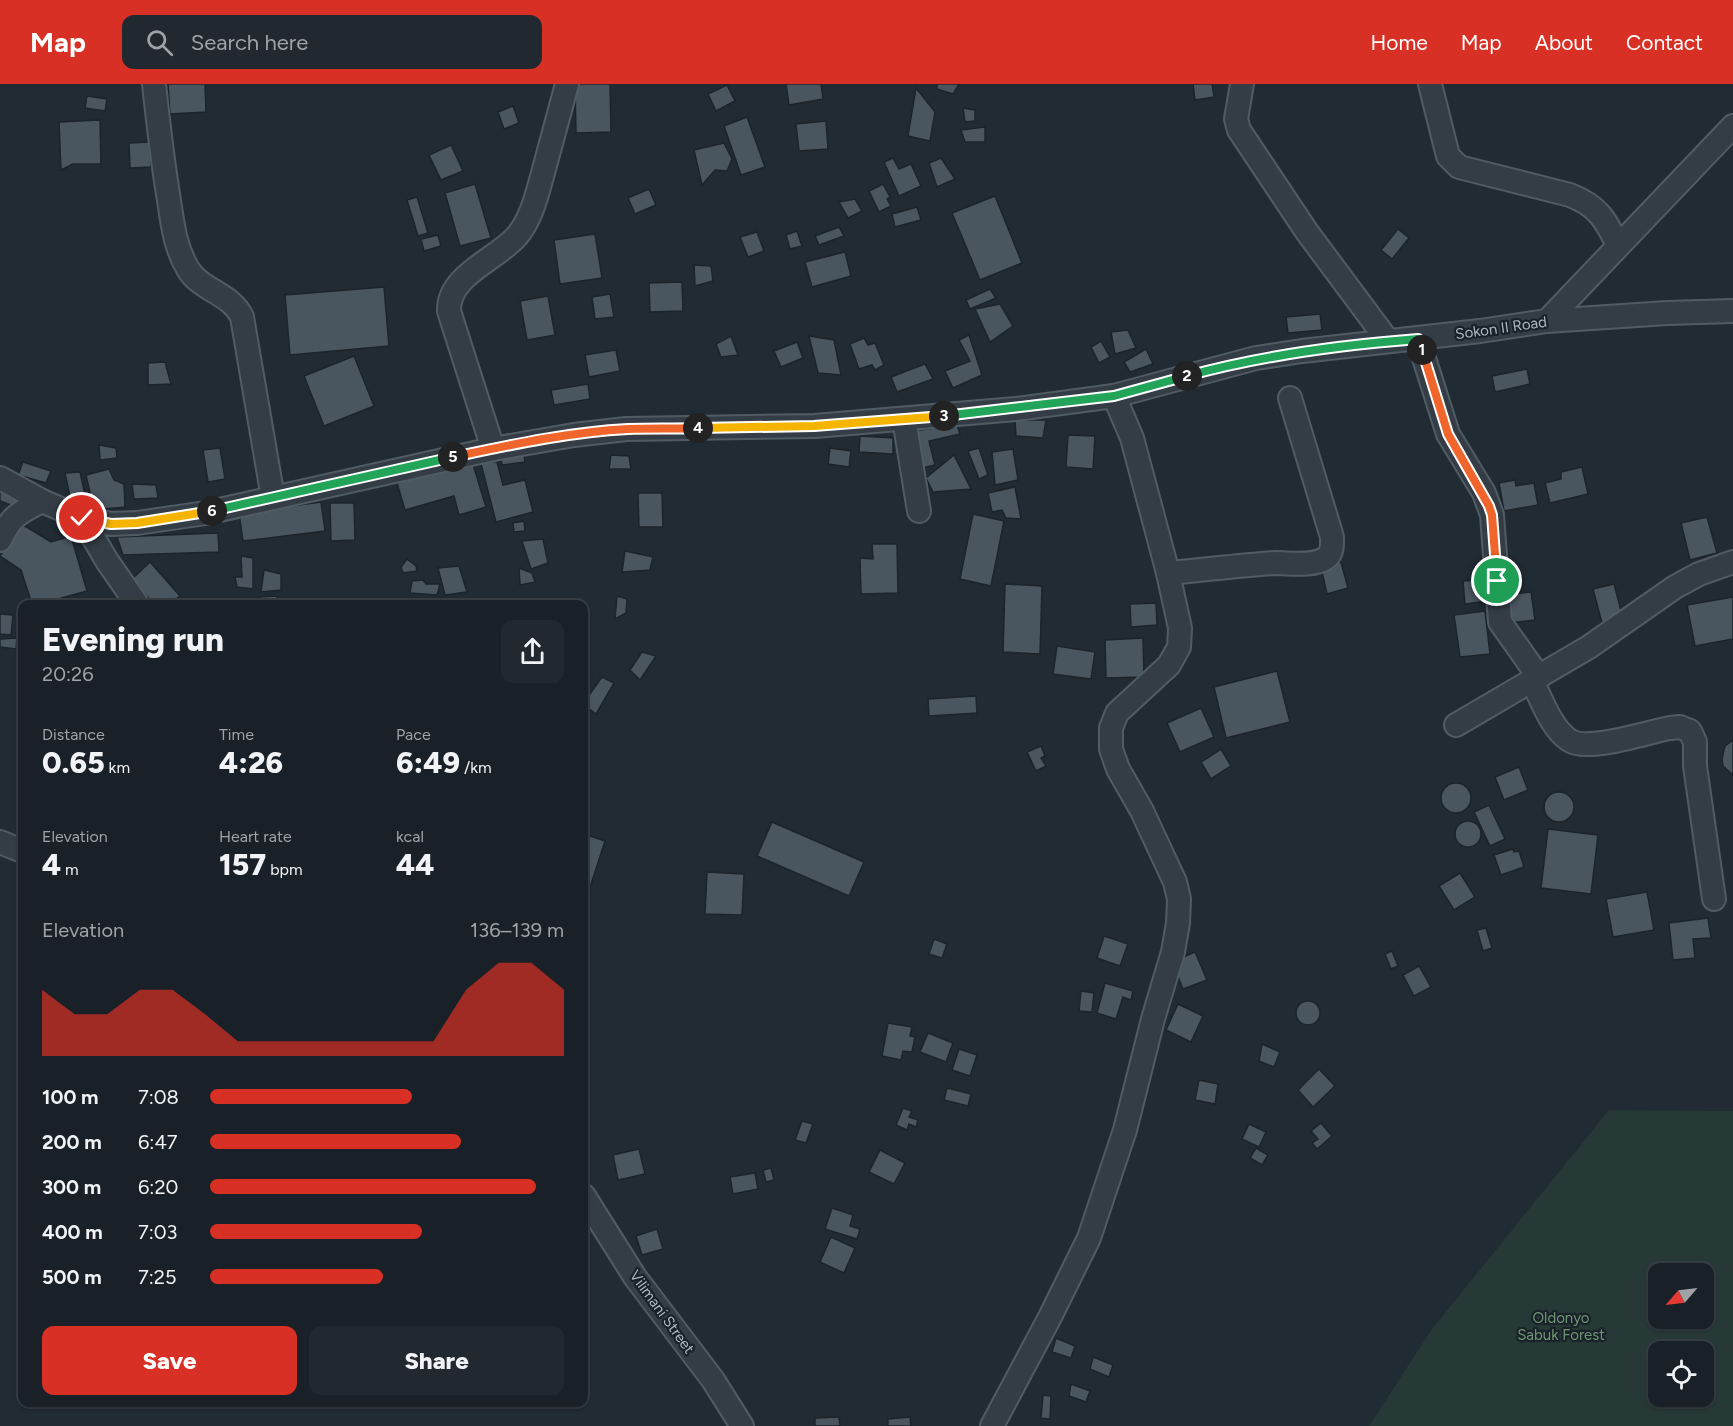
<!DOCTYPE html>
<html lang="en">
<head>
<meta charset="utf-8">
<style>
  :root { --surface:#192027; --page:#22282f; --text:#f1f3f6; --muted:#9fa3a7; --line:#373e44; --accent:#d93025 }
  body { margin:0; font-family:Figtree,sans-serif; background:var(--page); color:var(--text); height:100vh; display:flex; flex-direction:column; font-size:22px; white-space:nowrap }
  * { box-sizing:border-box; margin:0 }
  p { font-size:20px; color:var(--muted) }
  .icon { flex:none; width:33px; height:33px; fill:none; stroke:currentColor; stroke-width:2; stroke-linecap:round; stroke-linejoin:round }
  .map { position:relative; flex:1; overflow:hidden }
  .panel { position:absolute; left:18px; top:516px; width:570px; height:807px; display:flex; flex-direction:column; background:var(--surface); border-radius:12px; box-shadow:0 2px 4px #0004,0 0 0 2px var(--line) }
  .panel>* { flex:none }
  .needle { width:39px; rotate:242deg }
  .tools { position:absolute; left:1648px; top:1179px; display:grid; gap:12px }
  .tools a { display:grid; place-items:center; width:66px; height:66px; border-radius:12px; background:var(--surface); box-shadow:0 2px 4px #0004,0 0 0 2px var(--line); font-size:30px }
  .pin { position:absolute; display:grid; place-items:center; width:51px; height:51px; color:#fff; margin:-26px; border:3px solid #fff; border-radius:50%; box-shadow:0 2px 6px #0007 }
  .km { position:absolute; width:30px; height:30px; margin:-15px; border-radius:50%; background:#222; color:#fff; font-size:16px; line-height:30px; text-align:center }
  .round { display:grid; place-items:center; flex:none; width:63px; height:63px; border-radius:12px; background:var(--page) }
  .overview { display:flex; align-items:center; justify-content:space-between; height:102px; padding:0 24px }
  h1 { font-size:33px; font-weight:800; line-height:45px }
  .stats { display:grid; grid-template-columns:repeat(3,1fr); gap:9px; height:102px; padding:6px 24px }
  .stats div { display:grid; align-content:center }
  .stats b { font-size:30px; font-weight:800 }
  .stats small { font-size:16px; font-weight:400 }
  .stats p { font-size:16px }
  .chart { height:168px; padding:12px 24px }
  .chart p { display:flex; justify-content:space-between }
  .chart svg { width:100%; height:108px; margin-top:6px; fill:var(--accent); opacity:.7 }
  .cta { display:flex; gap:12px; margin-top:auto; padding:12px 24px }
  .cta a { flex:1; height:69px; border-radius:12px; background:var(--accent); color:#fff; font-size:24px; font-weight:800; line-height:69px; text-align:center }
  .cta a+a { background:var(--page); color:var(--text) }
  ul { padding:0 24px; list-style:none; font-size:20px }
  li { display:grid; grid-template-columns:96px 72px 1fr; align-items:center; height:45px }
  li i { height:15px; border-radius:8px; background:var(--accent) }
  header { display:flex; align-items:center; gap:36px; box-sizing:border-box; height:84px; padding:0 30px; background:var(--accent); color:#fff }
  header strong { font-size:28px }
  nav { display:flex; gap:33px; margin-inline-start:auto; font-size:21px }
  .search { width:420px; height:54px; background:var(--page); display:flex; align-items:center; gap:15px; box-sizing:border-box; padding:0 21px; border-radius:12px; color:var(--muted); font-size:22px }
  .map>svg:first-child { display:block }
</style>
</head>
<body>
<header>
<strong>Map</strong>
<div class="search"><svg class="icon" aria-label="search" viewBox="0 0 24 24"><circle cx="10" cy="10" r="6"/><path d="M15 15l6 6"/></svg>Search here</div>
<nav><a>Home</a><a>Map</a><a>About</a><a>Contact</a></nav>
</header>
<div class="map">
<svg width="1733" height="1342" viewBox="0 0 1733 1342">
  <rect width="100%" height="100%" fill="#212b34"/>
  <!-- green -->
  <path fill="#263937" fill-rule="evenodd" d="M1609,1026L1733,1027V1342H1369L1432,1245ZM1659,1190H1704V1234H1659ZM1659,1268H1704V1312H1659Z"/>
  <!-- building -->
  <g fill="#495660" stroke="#1c242b" stroke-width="1.5">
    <polygon points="168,0 205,0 206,28 170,30"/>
    <polygon points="575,0 610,0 611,48 576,49"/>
    <polygon points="786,0 821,0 823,15 789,21"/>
    <polygon points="937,0 959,0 953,10 937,5"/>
    <polygon points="1193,0 1212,0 1214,13 1195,16"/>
    <polygon points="727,1 735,17 716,27 708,10"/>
    <polygon points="916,4 935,28 930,57 908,52"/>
    <polygon points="87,12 107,15 105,27 85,24"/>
    <polygon points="513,22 519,39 504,45 498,28"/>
    <polygon points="963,24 975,26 975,37 965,38"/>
    <polygon points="747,33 765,83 741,91 724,42"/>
    <polygon points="100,36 101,80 73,80 61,86 59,38"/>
    <polygon points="826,37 828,65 799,67 796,40"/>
    <polygon points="985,43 985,58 965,58 961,46"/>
    <polygon points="150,58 151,83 130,84 129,59"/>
    <polygon points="724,59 732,75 727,87 715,86 702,101 694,66"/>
    <polygon points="451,61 463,87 441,96 429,71"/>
    <polygon points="893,74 899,85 911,80 921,102 899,112 884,78"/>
    <polygon points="941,74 955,95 937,103 929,79"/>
    <polygon points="475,100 491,154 460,162 445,109"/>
    <polygon points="883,100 890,113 887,115 891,122 879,128 869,107"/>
    <polygon points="649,105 656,121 635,130 628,114"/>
    <polygon points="995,112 1022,179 980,196 952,129"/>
    <polygon points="417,113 428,149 418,152 407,116"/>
    <polygon points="855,115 862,127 848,134 839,118"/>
    <polygon points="917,123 921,136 895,143 892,130"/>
    <polygon points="839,143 844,152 819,161 815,152"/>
    <polygon points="1398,145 1409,154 1392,175 1381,166"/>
    <polygon points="797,147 802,162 790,165 786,151"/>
    <polygon points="757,148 764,167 748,173 740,153"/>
    <polygon points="595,150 602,194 560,200 554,156"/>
    <polygon points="438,151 441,162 424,167 421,155"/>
    <polygon points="845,168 851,192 812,203 805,178"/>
    <polygon points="694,181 711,182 713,197 695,202"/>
    <polygon points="682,198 683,227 650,228 649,199"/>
    <polygon points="384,203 389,262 290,271 285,211"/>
    <polygon points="990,205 996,214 970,225 966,216"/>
    <polygon points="610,210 614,233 595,235 592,213"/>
    <polygon points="548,212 555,251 527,256 520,217"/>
    <polygon points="1000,220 1013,242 990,258 975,225"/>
    <polygon points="1320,230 1322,246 1288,249 1286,233"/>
    <polygon points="1128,246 1136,264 1115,270 1111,248"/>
    <polygon points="969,251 982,291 953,304 945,287 970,277 959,256"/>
    <polygon points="731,252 738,271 721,273 716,260"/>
    <polygon points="809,252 834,256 841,291 818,289"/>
    <polygon points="864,254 868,261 875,259 884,281 875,286 872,281 859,285 850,260"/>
    <polygon points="1101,257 1110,273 1099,279 1091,263"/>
    <polygon points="797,258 803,274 781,283 774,267"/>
    <polygon points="1146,265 1153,280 1130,288 1124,278"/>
    <polygon points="616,266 620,287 589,293 585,271"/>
    <polygon points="354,272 374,322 324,342 304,292"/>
    <polygon points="165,278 171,300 148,301 148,279"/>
    <polygon points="925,280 933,295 897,308 891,293"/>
    <polygon points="1527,285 1530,300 1495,308 1492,292"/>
    <polygon points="588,300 590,315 554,321 551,306"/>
    <polygon points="1015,336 1046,336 1043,354 1016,352"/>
    <polygon points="957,341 960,350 929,357 935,381 922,384 913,347"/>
    <polygon points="1068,351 1095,352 1093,385 1066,383"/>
    <polygon points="860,352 893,354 893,370 859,368"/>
    <polygon points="99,361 116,364 117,374 100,376"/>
    <polygon points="220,364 225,395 208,398 203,366"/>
    <polygon points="523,364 525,378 502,381 500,367"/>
    <polygon points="830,364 851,367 849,383 828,380"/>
    <polygon points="979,364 988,391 979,395 968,367"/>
    <polygon points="1013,365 1018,396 995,401 992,368"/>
    <polygon points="611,371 629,372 631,385 609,385"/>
    <polygon points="954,371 971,405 933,408 926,394"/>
    <polygon points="480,376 497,378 503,401 525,396 533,428 496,438"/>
    <polygon points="472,377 486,423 459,431 454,412 405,426 397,399"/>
    <polygon points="23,378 51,387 46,399 18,391"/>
    <polygon points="1582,383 1588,410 1550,419 1545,399 1561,395 1561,388"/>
    <polygon points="109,385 114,396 124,400 125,423 94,426 86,391"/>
    <polygon points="80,388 87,419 70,413 65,389"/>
    <polygon points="1515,396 1516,402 1534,399 1538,421 1504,427 1499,399"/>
    <polygon points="132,400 156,401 158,414 134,415"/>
    <polygon points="1015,403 1021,435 1006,434 1002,426 992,428 988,409"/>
    <polygon points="0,405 19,413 16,423 0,417"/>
    <polygon points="638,409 662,409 663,443 639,443"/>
    <polygon points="321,418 325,447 243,457 239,429"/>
    <polygon points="330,419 354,419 355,456 331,457"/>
    <polygon points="973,430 1004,437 991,502 960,495"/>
    <polygon points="1707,433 1717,469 1690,476 1681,439"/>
    <polygon points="524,437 525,447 514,448 513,439"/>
    <polygon points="20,439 51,458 71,452 87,507 40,520 32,520 21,486 0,472"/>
    <polygon points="218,449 219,468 123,471 117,453"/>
    <polygon points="543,455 548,479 531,485 522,457"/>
    <polygon points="872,460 897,460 898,509 861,510 860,474 873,475"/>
    <polygon points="625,467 653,473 650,486 622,488"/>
    <polygon points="241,472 253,474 253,505 237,503 235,493 242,493"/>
    <polygon points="407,475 416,482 417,487 403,489 401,483"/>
    <polygon points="150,478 180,512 171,520 154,520 132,495"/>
    <polygon points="1341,478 1348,504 1327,510 1321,483"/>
    <polygon points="459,482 467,508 445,511 438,484"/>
    <polygon points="519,484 532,489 535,498 520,501"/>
    <polygon points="264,486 281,490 281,506 261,508"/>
    <polygon points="1487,495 1490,517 1465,520 1463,497"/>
    <polygon points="423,496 426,500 440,500 437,511 410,509 412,497"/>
    <polygon points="1005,500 1042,502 1040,570 1003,568"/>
    <polygon points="1614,500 1623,534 1602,539 1593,505"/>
    <polygon points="1531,508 1535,536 1508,539 1504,511"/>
    <polygon points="276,512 284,520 260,520 259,513"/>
    <polygon points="617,512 627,515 626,529 615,535"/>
    <polygon points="1733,513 1733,555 1695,562 1687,521"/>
    <polygon points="1156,519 1157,541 1131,543 1130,520"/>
    <polygon points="1485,527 1490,570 1460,573 1454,531"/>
    <polygon points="0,530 13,531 11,551 0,550"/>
    <polygon points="17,554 16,565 0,563 0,555"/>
    <polygon points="1143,554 1144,593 1106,594 1105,556"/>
    <polygon points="1057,562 1095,568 1091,595 1053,590"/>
    <polygon points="642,568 656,572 640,596 630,586"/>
    <polygon points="1277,587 1290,638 1226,654 1214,603"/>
    <polygon points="602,593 614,599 596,630 584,621 584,618"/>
    <polygon points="976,612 977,629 929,632 928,615"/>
    <polygon points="1201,624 1214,653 1180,668 1167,639"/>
    <polygon points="1733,656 1733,691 1723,682 1722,675 1725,662"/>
    <polygon points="1041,662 1045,672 1041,674 1046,682 1036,687 1027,668"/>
    <polygon points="1221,665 1231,682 1211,695 1201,678"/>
    <polygon points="1519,683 1528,706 1504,716 1495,693"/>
    <circle cx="1456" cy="714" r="15"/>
    <circle cx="1559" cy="723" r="15"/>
    <polygon points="1489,721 1505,755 1490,762 1474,728"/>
    <circle cx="1468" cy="750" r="13"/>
    <polygon points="772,738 864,778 849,812 757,772"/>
    <polygon points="1548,745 1598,751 1591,810 1541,804"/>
    <polygon points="584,750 605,757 584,822"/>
    <polygon points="1513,765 1514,768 1519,767 1524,783 1501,791 1494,771"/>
    <polygon points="707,788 744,790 742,831 705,830"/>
    <polygon points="1460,789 1475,813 1454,826 1439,802"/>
    <polygon points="1647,808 1654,846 1613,853 1606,815"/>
    <polygon points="1708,834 1711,854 1693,855 1695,874 1673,876 1669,839"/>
    <polygon points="1486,844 1492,864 1483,867 1477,846"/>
    <polygon points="1104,852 1128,860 1120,882 1097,874"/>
    <polygon points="934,855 947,860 942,874 929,870"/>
    <polygon points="1392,867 1398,882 1391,885 1385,870"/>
    <polygon points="1195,868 1207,896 1183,905 1172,878"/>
    <polygon points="1419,882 1431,903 1414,912 1403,891"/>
    <polygon points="1105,899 1133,907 1131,916 1123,913 1116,935 1097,929"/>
    <polygon points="1081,907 1094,909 1092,928 1079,927"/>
    <circle cx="1308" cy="929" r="12"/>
    <polygon points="1178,920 1203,932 1191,958 1166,946"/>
    <polygon points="888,939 912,943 910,952 915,953 912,968 903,967 901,976 882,972"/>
    <polygon points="928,949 953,959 946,978 920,968"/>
    <polygon points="1262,960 1280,968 1274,983 1259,977"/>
    <polygon points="959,965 977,971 970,992 952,986"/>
    <polygon points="1319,985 1335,1002 1313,1023 1298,1006"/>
    <polygon points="1199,996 1218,1000 1215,1020 1195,1016"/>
    <polygon points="947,1004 971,1010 968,1022 944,1016"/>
    <polygon points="903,1024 912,1027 909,1033 918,1036 916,1043 909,1040 907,1046 896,1041"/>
    <polygon points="802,1037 813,1040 806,1059 795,1056"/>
    <polygon points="1321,1039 1332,1052 1317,1065 1312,1059 1318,1055 1311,1047"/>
    <polygon points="1249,1040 1266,1048 1259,1063 1242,1055"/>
    <polygon points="1256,1064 1268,1071 1262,1081 1250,1074"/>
    <polygon points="639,1065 645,1090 618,1096 613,1071"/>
    <polygon points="880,1066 905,1079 894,1100 869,1088"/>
    <polygon points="771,1084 774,1096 766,1098 763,1086"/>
    <polygon points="755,1089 758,1105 733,1110 730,1093"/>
    <polygon points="832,1124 853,1131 850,1142 860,1145 857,1155 825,1145"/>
    <polygon points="657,1145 663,1165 642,1171 636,1152"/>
    <polygon points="831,1153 855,1164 844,1189 820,1178"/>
    <polygon points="1056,1254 1075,1262 1071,1274 1052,1268"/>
    <polygon points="1093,1273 1113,1281 1109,1293 1090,1285"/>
    <polygon points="1071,1300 1090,1307 1086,1318 1069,1312"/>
    <polygon points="1043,1311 1051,1312 1050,1335 1041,1334"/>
    <polygon points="839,1333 840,1342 815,1342 815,1334"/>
    <polygon points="910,1333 911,1342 888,1342 888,1335"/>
  </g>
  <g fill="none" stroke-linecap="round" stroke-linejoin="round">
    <defs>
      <g id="minor">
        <path d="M154,0C158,37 162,73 168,110C172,135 174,162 188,185C200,206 232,210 242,233L273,414"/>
        <polyline points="1242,0 1236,35 1239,46 1307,148 1388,257"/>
        <path d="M1430,0L1448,72L1459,83L1570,111C1598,122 1605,135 1618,161"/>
        <polyline points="1547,237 1733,42"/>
        <polyline points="1418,255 1448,350 1484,409 1492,431 1500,538 1539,593"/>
        <polyline points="904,335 919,427"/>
        <path d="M493,365L449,227C448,191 496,176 517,152C532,134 537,110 543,89C551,59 559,30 567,0"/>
        <polyline points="0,394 42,417 82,434 111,440 137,439 206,429 493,365 574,351 626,345 815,342 1016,325 1114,312 1256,274 1302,267 1480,247 1547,237 1667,229 1733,227"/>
        <polyline points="82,434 107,477 137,520"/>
        <path d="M0,456C11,432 20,428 42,417"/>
        <path d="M1168,489C1204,486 1240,481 1275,479C1290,479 1313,483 1326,474C1333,469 1332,460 1332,453L1290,314"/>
        <path d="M1532,597C1542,616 1551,644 1569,656C1587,669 1648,648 1670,644L1680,643L1690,647L1695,658V682L1714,815"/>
        <polyline points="1456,641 1589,563 1675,503 1699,490 1733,478"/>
        <polyline points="0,758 22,767"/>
        <polyline points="584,1112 635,1193 713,1296 742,1342"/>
        <polyline points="992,1342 1050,1233 1089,1154 1125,1046 1153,935 1173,868 1178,839 1179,815 1175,798 1142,727 1118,685 1111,665 1111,644 1117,629 1169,581 1179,563 1180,544 1168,489 1132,354 1114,312"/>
      </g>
    </defs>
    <!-- minor casing -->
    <use href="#minor" stroke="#515b63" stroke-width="26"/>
    <!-- minor -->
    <use href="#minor" stroke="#343d45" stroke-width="22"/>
  </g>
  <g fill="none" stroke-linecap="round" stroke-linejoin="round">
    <defs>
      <polyline id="split-1" points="1422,266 1448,350 1489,422 1492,431 1497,497"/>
      <path id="split-2" d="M1187,292C1263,271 1340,261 1418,255L1422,266"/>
      <polyline id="split-3" points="944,332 1114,312 1187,292"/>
      <polyline id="split-4" points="698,344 814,342 944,332"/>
      <path id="split-5" d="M453,373C510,361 569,348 628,345C651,344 674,345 698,344"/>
      <polyline id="split-6" points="212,427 453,373"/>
      <polyline id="split-7" points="82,434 111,440 137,439 212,427"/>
    </defs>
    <!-- split-1 casing -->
    <use href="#split-1" stroke="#fff" stroke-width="12"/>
    <!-- split-2 casing -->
    <use href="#split-2" stroke="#fff" stroke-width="12"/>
    <!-- split-3 casing -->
    <use href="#split-3" stroke="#fff" stroke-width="12"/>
    <!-- split-4 casing -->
    <use href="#split-4" stroke="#fff" stroke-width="12"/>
    <!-- split-5 casing -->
    <use href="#split-5" stroke="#fff" stroke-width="12"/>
    <!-- split-6 casing -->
    <use href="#split-6" stroke="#fff" stroke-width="12"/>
    <!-- split-7 casing -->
    <use href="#split-7" stroke="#fff" stroke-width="12"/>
    <!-- split-1 -->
    <use href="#split-1" stroke="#f0652b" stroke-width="8"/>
    <!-- split-2 -->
    <use href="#split-2" stroke="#22a559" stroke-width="8"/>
    <!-- split-3 -->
    <use href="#split-3" stroke="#22a559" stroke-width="8"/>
    <!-- split-4 -->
    <use href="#split-4" stroke="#f5b400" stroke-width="8"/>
    <!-- split-5 -->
    <use href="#split-5" stroke="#f0652b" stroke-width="8"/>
    <!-- split-6 -->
    <use href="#split-6" stroke="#22a559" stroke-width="8"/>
    <!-- split-7 -->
    <use href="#split-7" stroke="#f5b400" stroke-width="8"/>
  </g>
  <g text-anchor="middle" stroke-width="4.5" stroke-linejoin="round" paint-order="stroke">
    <!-- street labels -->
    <g font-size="15" fill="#aeb8c2" stroke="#1a2229">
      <text transform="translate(1501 244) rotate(-8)" y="5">Sokon II Road</text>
      <text transform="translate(662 1228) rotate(54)" y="5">Vilimani Street</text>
    </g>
    <!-- park labels -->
    <g font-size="15" fill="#709574" stroke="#1a2229">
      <text x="1561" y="1239">Oldonyo<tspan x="1561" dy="17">Sabuk Forest</tspan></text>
    </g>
  </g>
</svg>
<div class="tools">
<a><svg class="needle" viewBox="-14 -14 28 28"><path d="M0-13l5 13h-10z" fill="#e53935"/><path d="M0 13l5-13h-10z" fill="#9fa3a7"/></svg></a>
<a><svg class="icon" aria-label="locate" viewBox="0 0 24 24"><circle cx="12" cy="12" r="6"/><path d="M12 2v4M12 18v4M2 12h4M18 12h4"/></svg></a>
</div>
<div class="pin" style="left:1497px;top:497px;background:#1e9e55"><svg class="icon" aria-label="arrive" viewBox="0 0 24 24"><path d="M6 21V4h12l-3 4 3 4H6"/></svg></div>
<div class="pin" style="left:82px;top:434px;background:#d93025"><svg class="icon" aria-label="check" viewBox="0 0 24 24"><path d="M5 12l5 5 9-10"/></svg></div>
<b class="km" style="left:1422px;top:266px">1</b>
<b class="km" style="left:1187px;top:292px">2</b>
<b class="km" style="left:944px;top:332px">3</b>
<b class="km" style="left:698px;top:344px">4</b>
<b class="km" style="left:453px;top:373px">5</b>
<b class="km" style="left:212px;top:427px">6</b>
<section class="panel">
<div class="overview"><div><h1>Evening run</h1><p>20:26</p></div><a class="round"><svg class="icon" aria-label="share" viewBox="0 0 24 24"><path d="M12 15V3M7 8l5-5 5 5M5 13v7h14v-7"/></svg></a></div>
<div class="stats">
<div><p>Distance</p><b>0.65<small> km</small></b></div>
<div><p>Time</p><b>4:26</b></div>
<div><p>Pace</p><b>6:49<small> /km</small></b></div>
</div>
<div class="stats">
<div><p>Elevation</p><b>4<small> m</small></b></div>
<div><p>Heart rate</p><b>157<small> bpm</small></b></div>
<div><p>kcal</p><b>44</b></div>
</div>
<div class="chart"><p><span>Elevation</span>136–139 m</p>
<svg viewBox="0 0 160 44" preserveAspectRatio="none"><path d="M0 44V17L10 27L20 27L30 17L40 17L50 27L60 38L70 38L80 38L90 38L100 38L110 38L120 38L130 17L140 6L150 6L160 17V44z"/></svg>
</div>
<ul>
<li><b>100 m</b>7:08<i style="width:57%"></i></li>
<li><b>200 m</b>6:47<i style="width:71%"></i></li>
<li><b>300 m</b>6:20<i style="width:92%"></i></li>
<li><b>400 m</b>7:03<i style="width:60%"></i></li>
<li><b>500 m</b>7:25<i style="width:49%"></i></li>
</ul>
<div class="cta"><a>Save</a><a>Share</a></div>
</section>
</div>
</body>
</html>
